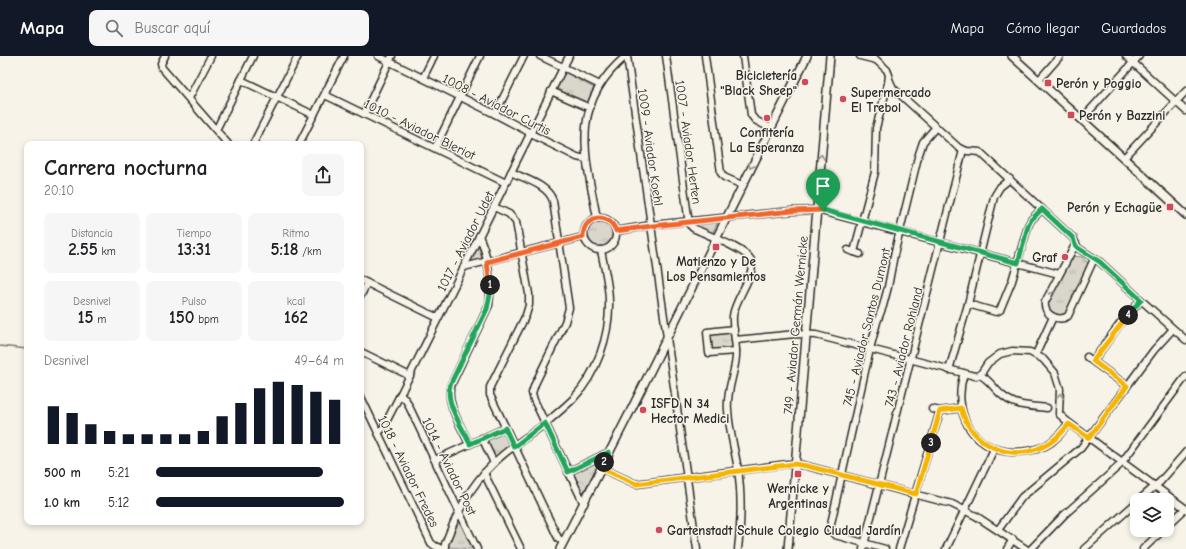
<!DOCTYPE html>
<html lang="es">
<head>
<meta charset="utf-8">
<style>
  :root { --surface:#fff; --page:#f6f6f6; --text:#202124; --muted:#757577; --accent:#111827 }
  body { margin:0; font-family:"Comic Neue",sans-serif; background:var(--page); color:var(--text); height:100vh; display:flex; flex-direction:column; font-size:15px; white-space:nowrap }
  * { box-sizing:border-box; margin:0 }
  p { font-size:13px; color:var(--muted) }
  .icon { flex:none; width:22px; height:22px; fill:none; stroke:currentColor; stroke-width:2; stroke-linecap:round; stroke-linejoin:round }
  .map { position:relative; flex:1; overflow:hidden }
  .details { position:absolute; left:24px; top:85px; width:340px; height:384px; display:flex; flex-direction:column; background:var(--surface); border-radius:8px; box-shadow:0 2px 6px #0003 }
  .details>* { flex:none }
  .controls { position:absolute; left:1130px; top:437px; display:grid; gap:8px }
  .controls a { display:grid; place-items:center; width:44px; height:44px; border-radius:8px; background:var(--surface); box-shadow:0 2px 6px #0003; font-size:20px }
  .pin { position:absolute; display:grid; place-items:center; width:34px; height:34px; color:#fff; margin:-41px -17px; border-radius:50% 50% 50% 0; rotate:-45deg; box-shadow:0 0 4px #0007 }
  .pin .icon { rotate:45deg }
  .km { position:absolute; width:20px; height:20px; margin:-10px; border-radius:50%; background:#222; color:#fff; font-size:11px; line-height:20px; text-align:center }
  .round { display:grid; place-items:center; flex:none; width:42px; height:42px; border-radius:8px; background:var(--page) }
  .headline { display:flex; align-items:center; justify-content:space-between; height:68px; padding:0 20px }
  h1 { font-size:22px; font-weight:700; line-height:30px }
  .metrics { display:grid; grid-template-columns:repeat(3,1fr); gap:6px; height:68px; padding:4px 20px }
  .metrics div { display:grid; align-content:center; border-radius:8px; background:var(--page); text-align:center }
  .metrics b { font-size:17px; font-weight:700 }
  .metrics small { font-size:11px; font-weight:400 }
  .metrics p { font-size:11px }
  .chart { height:112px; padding:8px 20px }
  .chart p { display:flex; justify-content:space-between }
  .chart svg { width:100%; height:72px; margin-top:4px; stroke:var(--accent); stroke-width:6 }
  ul { padding:0 20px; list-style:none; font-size:13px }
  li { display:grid; grid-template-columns:64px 48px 1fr; align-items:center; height:30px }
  li i { height:10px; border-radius:5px; background:var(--accent) }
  header { display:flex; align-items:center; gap:24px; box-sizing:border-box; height:56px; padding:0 20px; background:var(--accent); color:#fff }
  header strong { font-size:19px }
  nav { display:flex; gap:22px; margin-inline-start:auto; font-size:14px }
  .search { width:280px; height:36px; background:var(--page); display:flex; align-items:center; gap:10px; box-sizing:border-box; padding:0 14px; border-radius:8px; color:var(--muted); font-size:15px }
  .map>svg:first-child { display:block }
</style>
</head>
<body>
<header>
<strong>Mapa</strong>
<div class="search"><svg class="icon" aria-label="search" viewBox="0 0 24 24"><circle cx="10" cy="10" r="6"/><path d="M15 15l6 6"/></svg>Buscar aquí</div>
<nav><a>Mapa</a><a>Cómo llegar</a><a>Guardados</a></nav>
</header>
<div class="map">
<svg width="1186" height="493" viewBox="0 0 1186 493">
  <defs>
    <pattern id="park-tufts" width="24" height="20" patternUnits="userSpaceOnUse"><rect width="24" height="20" fill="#dad6cc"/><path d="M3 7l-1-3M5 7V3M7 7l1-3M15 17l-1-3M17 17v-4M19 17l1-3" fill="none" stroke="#bbb8af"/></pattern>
  </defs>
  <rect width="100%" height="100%" fill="#f7f3e8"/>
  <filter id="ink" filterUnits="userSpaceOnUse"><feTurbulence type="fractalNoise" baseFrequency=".025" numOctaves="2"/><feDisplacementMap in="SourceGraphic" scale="8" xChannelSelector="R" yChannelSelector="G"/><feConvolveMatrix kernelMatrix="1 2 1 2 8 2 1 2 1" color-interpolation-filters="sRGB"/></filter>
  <g filter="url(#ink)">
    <!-- park -->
    <g fill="url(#park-tufts)" stroke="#82807c">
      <polygon points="565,16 594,32 586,49 556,34"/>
      <circle cx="600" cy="178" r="14"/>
      <polygon points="718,166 712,178 694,171 692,168"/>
      <polygon points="478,186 482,205 469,208"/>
      <polygon points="1072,200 1082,201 1089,208 1065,260 1055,259 1046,252 1051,236"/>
      <polygon points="734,273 736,295 709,297 707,276"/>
      <polygon points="503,373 512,391 494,405 484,383"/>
      <polygon points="602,400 582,439 571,417"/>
      <polygon points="459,462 473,492 470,493 450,491 448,489 457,464"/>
    </g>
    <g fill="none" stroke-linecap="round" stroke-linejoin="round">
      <!-- stream -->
      <polyline stroke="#7a7874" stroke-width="1.5" points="0,290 27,293"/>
      <defs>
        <g id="minor">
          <polyline points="165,0 161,8 162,12 228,88"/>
          <polyline points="378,0 495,58 527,75 535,80 577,101 586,103"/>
          <polyline points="540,0 600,29"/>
          <polyline points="627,0 697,493"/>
          <path d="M666,0L689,168L693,172C705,178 746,193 751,204C757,217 734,244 733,260C732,273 737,287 736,300C735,318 726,335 728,354C729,374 735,394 738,414C742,440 741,467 738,493"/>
          <polyline points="705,0 721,117 724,121 742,129"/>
          <polyline points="743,0 751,59 755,64 770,72"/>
          <polyline points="860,0 876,4"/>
          <polyline points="1126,0 1186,55"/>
          <polyline points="423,22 434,0"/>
          <polyline points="889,23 893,32 959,92 967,95 980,96 1073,182 1078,192 1100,206 1141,244 1186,284"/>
          <polyline points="241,24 314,59"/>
          <polyline points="1039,24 1060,0"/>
          <polyline points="551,35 590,52"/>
          <polyline points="325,39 506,127"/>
          <polyline points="189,42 211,0"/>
          <polyline points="364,58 392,0"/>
          <polyline points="495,58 524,0"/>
          <polyline points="1082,63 1139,0"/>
          <polyline points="216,74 253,0"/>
          <polyline points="253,88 298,0"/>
          <polyline points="299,88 344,0"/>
          <polyline points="435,92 480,0"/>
          <polyline points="1124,102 1186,35"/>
          <path d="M511,116C525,123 548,129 553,145L569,252L565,266L535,328L532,337L534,344L584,448"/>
          <polyline points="494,151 509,158 516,166 529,238 529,249 526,259 490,331 490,339 558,482 563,486"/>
          <circle cx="600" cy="178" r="16"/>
          <path d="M597,162C585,99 569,48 626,0"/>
          <polyline points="616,175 652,169 792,155 817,154 1059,218"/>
          <path d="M1075,189L1045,246C1043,258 1058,267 1068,260L1094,203"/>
          <polyline points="848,194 860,198"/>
          <polyline points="854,196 875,116 876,72 888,27 889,19 887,14 872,0"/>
          <polyline points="464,211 583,181"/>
          <polyline points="361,224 438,262"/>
          <polyline points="361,239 367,227"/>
          <polyline points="968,248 996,256 1000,254 1012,225 1028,170 1031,164 1042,153"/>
          <polyline points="734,273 707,276 709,297 736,295"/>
          <path d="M735,284L796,278L816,279L975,320L980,319L988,307L1000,298L1012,295L1030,296L1043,303L1055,317L1060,333L1059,358L1069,367C1062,376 1055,385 1045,390C1034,395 1023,396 1012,396C970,393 952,354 964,317"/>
          <polyline points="361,296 410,320"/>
          <polyline points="1036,298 1053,261"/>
          <polyline points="1087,301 1127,330"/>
          <polyline points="1093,305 1120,268 1141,244"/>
          <polyline points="949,314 968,248 994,141 1000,131 1010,123"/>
          <path d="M980,319C990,324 994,333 1003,340C1016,351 1032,350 1047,352"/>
          <polyline points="400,339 406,344 477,493"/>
          <polyline points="361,341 431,487 435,490 442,493"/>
          <polyline points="932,353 940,355"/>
          <polyline points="1069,367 1186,453"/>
          <polyline points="378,377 383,372 400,339 569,0"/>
          <polyline points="482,382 494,407"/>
          <path d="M469,388C462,371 445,347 451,329L489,249C492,229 488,198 479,180"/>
          <polyline points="435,404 505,372"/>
          <polyline points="601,412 636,428 788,408 803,409 952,448 976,460 1026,493"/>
          <polyline points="568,416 609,396"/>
          <polyline points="484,417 521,493"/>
          <polyline points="1139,444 1160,426 1186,396"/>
          <polyline points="1167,470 1185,453"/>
          <polyline points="998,474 1022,441 1081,392 1154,294 1173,273"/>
          <path d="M445,493V488C457,457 469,431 493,408C508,392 529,380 546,367C555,359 565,351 573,343C597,317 610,280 609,245C609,228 604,211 601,194"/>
          <polyline points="863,493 963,94"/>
          <polyline points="885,493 835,479 832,476 830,472 870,293 877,266 883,250 888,231 894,199 918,101 923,86 936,71"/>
          <polyline points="899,493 940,355 961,352"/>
          <polyline points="946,493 994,393"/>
          <polyline points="1007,493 1013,483"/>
          <polyline points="1031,493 1064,459 1120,409 1186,320"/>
          <polyline points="1084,493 1137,446"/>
          <polyline points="1143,493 1163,474"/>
        </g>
        <g id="tertiary">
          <polyline points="1012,0 1186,159"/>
          <polyline points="560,493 631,354 807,0"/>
          <polyline points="788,493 830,0"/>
        </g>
      </defs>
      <!-- minor casing -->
      <use href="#minor" stroke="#2b2b2b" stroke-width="9"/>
      <!-- tertiary casing -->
      <use href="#tertiary" stroke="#2b2b2b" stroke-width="10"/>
      <!-- minor -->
      <use href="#minor" stroke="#f7f3e8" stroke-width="6"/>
      <!-- tertiary -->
      <use href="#tertiary" stroke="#f7f3e8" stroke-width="7"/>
    </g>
    <!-- one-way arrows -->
    <defs><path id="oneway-chevron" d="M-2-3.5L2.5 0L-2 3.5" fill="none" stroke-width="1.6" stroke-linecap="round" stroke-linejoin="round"/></defs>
    <g stroke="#918f8a">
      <use href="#oneway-chevron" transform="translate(821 101) rotate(-85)"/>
      <use href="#oneway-chevron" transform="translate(751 110) rotate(116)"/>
      <use href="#oneway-chevron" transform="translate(1050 236) rotate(116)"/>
      <use href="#oneway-chevron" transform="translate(1060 340) rotate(-87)"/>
    </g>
  </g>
  <g fill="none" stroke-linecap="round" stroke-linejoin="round" filter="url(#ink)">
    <defs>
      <path id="split-1" d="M490,229L487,206L583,181C583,159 609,155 616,175L652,170L792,155L823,154"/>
      <path id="split-2" d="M490,229V239L487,253L450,329C445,347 462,371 470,388L505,372L514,391L545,367L568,416L609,396L604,406"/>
      <polyline id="split-3" points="604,406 601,412 636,428 795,408 807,410 916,438 931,387"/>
      <path id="split-4" d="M931,387L940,355L961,352C971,389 1009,407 1044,390C1055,385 1062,376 1069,368L1089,382L1127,330L1093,305L1128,259"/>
      <polyline id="split-5" points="823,154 1018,207 1028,170 1031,164 1042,153 1073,182 1075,189 1078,192 1100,206 1141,244 1128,259"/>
    </defs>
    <!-- split-1 casing -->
    <use href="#split-1" stroke="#fff" stroke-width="8"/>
    <!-- split-2 casing -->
    <use href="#split-2" stroke="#fff" stroke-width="8"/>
    <!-- split-3 casing -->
    <use href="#split-3" stroke="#fff" stroke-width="8"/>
    <!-- split-4 casing -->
    <use href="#split-4" stroke="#fff" stroke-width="8"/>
    <!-- split-5 casing -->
    <use href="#split-5" stroke="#fff" stroke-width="8"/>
    <!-- split-1 -->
    <use href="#split-1" stroke="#f0652b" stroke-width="5"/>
    <!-- split-2 -->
    <use href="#split-2" stroke="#22a559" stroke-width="5"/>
    <!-- split-3 -->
    <use href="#split-3" stroke="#f5b400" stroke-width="5"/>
    <!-- split-4 -->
    <use href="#split-4" stroke="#f5b400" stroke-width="5"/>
    <!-- split-5 -->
    <use href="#split-5" stroke="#22a559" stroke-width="5"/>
  </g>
  <!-- markers -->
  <g fill="#d1495b" stroke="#f7f3e8" stroke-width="1.5">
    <circle cx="805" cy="26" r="4"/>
    <rect x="1044" y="23" width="8" height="8" rx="2"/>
    <circle cx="843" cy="43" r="4"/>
    <rect x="1067" y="55" width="8" height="8" rx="2"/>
    <circle cx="767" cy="62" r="4"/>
    <rect x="1166" y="147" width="8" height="8" rx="2"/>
    <rect x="712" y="187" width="8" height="8" rx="2"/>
    <circle cx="1065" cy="201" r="4"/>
    <circle cx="643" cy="354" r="4"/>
    <rect x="794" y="414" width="8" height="8" rx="2"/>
    <circle cx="659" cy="474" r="4"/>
  </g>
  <g text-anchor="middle" stroke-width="3" stroke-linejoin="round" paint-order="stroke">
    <!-- poi labels -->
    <g font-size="13" font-weight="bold" fill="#2b2b2b" stroke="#f7f3e8" text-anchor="start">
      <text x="797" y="24" text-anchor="end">Bicicletería<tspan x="797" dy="15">"Black Sheep"</tspan></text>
      <text x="1056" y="32">Perón y Poggio</text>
      <text x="851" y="41">Supermercado<tspan x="851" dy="15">El Trebol</tspan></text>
      <text x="1079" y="64">Perón y Bazzini</text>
      <text x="767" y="81" text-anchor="middle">Confitería<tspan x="767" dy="15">La Esperanza</tspan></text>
      <text x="1162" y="156" text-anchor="end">Perón y Echagüe</text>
      <text x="1057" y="206" text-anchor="end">Graf</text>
      <text x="716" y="210" text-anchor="middle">Matienzo y De<tspan x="716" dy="15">Los Pensamientos</tspan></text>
      <text x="651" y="352">ISFD N 34<tspan x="651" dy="15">Hector Medici</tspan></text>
      <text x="798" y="437" text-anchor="middle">Wernicke y<tspan x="798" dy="15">Argentinas</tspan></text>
      <text x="667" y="479">Gartenstadt Schule Colegio Ciudad Jardín</text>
    </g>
    <!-- street labels -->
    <g font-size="13" fill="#2b2b2b" stroke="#f7f3e8">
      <text transform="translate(497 48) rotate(27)" y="5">1008 - Aviador Curtis</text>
      <text transform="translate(420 73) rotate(26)" y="5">1010 - Aviador Bleriot</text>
      <text transform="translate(689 86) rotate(82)" y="5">1007 - Aviador Herten</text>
      <text transform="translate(651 91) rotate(82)" y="5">1009 - Aviador Koehl</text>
      <text transform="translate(465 185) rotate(-63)" y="5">1017 - Aviador Udet</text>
      <text transform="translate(795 269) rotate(-85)" y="5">749 - Aviador Germán Wernicke</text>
      <text transform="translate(866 271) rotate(-76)" y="5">745 - Aviador Santos Dumont</text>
      <text transform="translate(903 291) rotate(-76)" y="5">743 - Aviador Rohland</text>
      <text transform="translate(450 410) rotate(64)" y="5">1014 - Aviador Post</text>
      <text transform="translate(409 415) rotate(64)" y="5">1018 - Aviador Fredes</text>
    </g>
  </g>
</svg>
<div class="controls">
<a><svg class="icon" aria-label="layers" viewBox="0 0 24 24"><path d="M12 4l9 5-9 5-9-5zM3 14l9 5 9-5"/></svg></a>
</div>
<div class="pin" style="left:823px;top:154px;background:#1e9e55"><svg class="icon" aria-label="arrive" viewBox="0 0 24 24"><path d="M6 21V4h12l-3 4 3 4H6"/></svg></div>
<b class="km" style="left:490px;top:229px">1</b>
<b class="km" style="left:604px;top:406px">2</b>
<b class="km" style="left:931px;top:387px">3</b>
<b class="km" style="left:1128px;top:259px">4</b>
<section class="details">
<div class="headline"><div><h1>Carrera nocturna</h1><p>20:10</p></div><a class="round"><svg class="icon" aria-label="share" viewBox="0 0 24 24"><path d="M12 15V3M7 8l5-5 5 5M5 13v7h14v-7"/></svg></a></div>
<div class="metrics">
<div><p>Distancia</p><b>2.55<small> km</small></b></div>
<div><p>Tiempo</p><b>13:31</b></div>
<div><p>Ritmo</p><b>5:18<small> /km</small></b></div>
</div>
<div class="metrics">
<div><p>Desnivel</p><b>15<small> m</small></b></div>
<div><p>Pulso</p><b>150<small> bpm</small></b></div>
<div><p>kcal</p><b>162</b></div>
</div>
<div class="chart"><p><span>Desnivel</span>49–64 m</p>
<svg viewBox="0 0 160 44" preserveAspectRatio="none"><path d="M5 44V21M15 44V25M25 44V32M35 44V36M45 44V38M55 44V38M65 44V38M75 44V38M85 44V36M95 44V27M105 44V19M115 44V10M125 44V6M135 44V8M145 44V12M155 44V17"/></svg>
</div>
<ul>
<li><b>500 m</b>5:21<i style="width:89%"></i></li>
<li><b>1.0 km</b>5:12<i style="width:100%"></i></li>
</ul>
</section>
</div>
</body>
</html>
